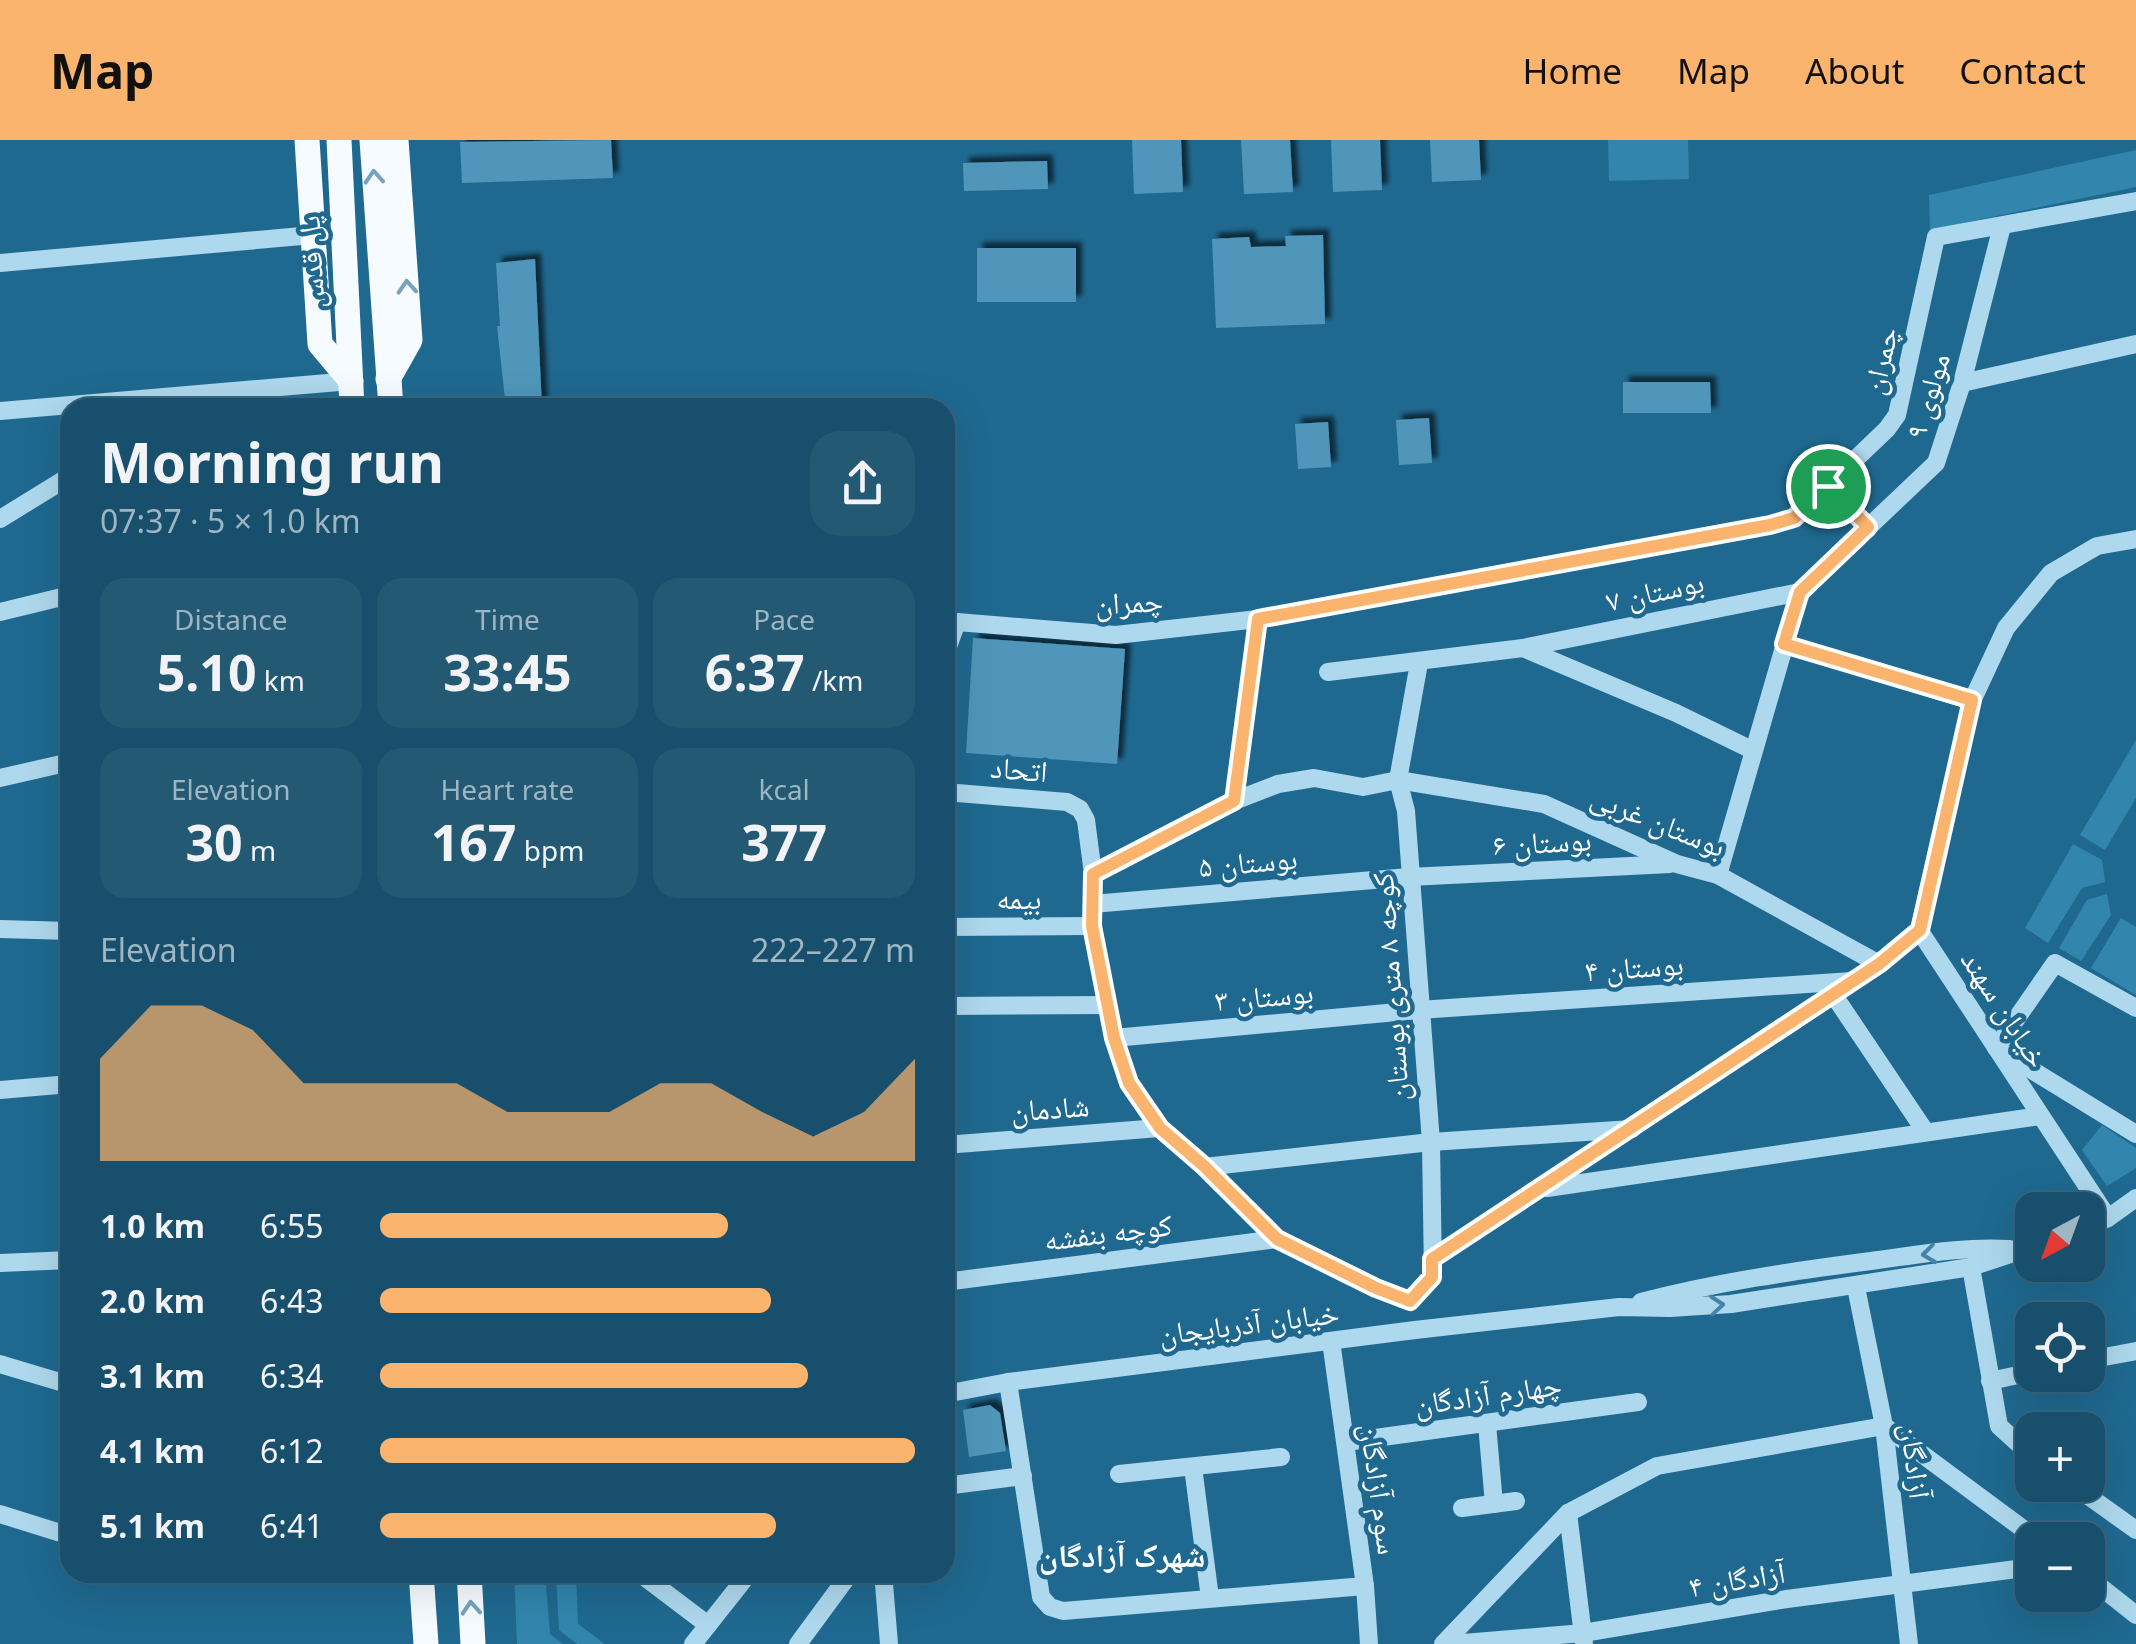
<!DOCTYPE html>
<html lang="en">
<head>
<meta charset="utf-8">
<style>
  :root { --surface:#174f6c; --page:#245974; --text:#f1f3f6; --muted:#9eb5c2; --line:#36667f; --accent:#fbb46e }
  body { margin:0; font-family:"Noto Sans","Noto Naskh Arabic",sans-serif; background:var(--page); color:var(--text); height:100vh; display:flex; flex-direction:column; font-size:38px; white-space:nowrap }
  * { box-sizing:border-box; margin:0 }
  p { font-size:32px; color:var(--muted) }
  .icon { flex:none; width:55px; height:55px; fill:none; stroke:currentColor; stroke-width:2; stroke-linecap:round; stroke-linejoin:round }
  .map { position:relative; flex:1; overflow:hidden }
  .drawer { position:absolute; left:60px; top:258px; width:895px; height:1185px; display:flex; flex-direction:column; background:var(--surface); border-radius:30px; box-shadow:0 10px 40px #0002,0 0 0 2px var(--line) }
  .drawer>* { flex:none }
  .needle { width:65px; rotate:221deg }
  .tools { position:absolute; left:2015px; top:1052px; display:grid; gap:20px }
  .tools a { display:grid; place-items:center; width:90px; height:90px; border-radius:20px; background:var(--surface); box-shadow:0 10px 40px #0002,0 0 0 2px var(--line); font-size:50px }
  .pin { position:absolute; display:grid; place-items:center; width:85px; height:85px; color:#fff; margin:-42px; border:5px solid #fff; border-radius:50%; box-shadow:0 2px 10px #0007 }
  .round { display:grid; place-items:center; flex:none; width:105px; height:105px; border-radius:30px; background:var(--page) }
  .headline { display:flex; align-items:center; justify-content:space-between; height:170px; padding:0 40px }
  h1 { font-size:55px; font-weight:700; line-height:75px }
  .stats { display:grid; grid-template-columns:repeat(3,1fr); gap:15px; height:170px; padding:10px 40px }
  .stats div { display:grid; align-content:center; border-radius:25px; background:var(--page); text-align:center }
  .stats b { font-size:50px; font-weight:700 }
  .stats small { font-size:28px; font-weight:400 }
  .stats p { font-size:28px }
  .chart { height:280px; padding:20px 40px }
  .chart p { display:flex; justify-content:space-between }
  .chart svg { width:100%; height:180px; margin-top:10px; fill:var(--accent); opacity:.7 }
  ul { padding:0 40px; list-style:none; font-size:32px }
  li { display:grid; grid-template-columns:160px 120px 1fr; align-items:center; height:75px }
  li i { height:25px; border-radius:12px; background:var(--accent) }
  header { display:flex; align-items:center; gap:60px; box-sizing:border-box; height:140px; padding:0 50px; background:var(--accent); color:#111 }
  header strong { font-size:48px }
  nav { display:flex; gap:55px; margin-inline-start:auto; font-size:35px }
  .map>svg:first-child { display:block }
</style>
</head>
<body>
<header>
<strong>Map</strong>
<nav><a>Home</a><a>Map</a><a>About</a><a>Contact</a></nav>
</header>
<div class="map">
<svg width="2136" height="1504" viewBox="0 0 2136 1504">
  <defs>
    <filter id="shadow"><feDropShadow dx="6" dy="-6" stdDeviation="2.5" flood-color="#0009"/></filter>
  </defs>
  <rect width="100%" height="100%" fill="#1f6990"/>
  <!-- green -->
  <g fill="#3285ad">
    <polygon points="1608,0 1688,0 1689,39 1609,41"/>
    <polygon points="2136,10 2136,47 1930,90 1929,55"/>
    <polygon points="2136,600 2136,658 2105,710 2080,695"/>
    <polygon points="2073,704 2102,720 2105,742 2082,748 2048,803 2025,788"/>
    <polygon points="2107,754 2111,775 2081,821 2059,808 2087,760"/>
    <polygon points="2121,778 2136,787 2136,855 2091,828"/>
    <polygon points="2102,985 2136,1008 2136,1028 2107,1046 2082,1010"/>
    <polygon points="514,1433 545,1433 550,1494 563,1504 517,1504"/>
    <polygon points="556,1433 576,1433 578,1484 605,1504 577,1504 559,1490"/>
  </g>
  <!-- building -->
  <g fill="#4f96ba" filter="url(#shadow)">
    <polygon points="611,0 613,38 462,43 460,2"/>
    <polygon points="1132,0 1181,0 1183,52 1134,54"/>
    <polygon points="1241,0 1290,0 1293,52 1244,54"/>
    <polygon points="1331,0 1380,0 1382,50 1333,52"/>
    <polygon points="1430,0 1479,0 1481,40 1432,42"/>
    <polygon points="1047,21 1048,49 964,51 963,23"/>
    <polygon points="1323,95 1325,184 1216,188 1212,99 1249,97 1251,107 1286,106 1285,96"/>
    <rect x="977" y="108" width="99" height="54"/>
    <polygon points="535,119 542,268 506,268 497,186 500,186 496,123"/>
    <polygon points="1623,242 1710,242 1711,273 1623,273"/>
    <polygon points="1429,278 1432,323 1399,325 1396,280"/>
    <polygon points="1328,282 1331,327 1298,329 1295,284"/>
    <polygon points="973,498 1125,509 1117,624 966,613"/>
    <polygon points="990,1265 1000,1273 1006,1311 969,1317 963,1270"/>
  </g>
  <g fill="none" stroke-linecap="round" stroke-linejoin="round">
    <!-- minor -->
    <g stroke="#aed8ed" stroke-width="18">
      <polyline points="0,123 313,95"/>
      <polyline points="1962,243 2136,204"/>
      <polyline points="0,271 351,241"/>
      <polyline points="1828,346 1868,387"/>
      <polyline points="0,379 70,336"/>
      <polyline points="0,472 70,455"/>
      <polyline points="945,481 1116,495 1258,479 1770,385 1794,378 1887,289 1897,275 1936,97 2136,61"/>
      <polyline points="1784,504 1972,561"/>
      <polyline points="1523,508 1676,573 1752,610"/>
      <polyline points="945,515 957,482"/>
      <polyline points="1328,532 1523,508 1800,452"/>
      <polyline points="0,638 70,622"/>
      <polyline points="945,652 1067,662 1080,669 1086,680 1093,734 1092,786 1114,898 1129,943 1159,988 1204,1027 1277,1099 1376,1148 1410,1161"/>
      <polyline points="1234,661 1258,479"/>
      <polyline points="1093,734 1234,661 1278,644 1314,638 1363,647 1398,640 1544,664 1677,724 1718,735 1879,824"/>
      <polyline points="1718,735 1800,452 1936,323 1962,243 2002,86"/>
      <polyline points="1092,764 1409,737 1670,724"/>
      <polyline points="945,787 1092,786"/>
      <polyline points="0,789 70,791"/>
      <polyline points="1833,854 1925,991"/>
      <polyline points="945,866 1108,865"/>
      <polyline points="2136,868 2055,823 1996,908 2136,994"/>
      <polyline points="1114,898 1419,870 1852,841"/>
      <polyline points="0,950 70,944"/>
      <polyline points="945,1005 1159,988"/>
      <polyline points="1204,1027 1431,1002 1632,989"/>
      <polyline points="1547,1048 2040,976"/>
      <polyline points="2108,1078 1919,790 1972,561 2006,488 2051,433 2097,406 2136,399"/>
      <polyline points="2088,1087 2108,1078 2136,1058"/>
      <polyline points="1432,1119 1879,824 1919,790"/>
      <polyline points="0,1123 70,1120"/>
      <polyline points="1971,1127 1999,1286 2032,1316"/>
      <polyline points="945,1142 1277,1099"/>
      <polyline points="1856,1147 1884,1286 1909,1504"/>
      <polyline points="1410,1161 1433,1137 1431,1002 1406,671 1398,640 1419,523"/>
      <path d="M1641,1162C1717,1142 1794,1131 1871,1121C1917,1115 1963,1106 2010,1109"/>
      <polyline points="1331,1201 1365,1446 1369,1504"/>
      <polyline points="2088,1220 2136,1211"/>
      <polyline points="0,1224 70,1245"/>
      <polyline points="1990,1241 2032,1232"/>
      <polyline points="1008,1242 1041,1457 1050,1467 1063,1471 1365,1446"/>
      <polyline points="945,1254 1008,1242 1415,1190 1619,1167 1670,1168 1731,1164 1971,1127 2032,1107"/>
      <polyline points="1487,1284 1494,1364"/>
      <polyline points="1346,1302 1638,1262"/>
      <polyline points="1193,1327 1210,1458"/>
      <polyline points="1119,1334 1281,1317"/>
      <polyline points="2073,1345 2136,1390"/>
      <polyline points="945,1346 1023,1336"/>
      <polyline points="1462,1368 1516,1361"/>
      <polyline points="1568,1373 1584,1504"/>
      <polyline points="0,1374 70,1396"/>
      <polyline points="361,1432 421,1433"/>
      <polyline points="638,1432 708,1485"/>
      <polyline points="883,1432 889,1504"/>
      <polyline points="2088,1437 2136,1475"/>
      <polyline points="693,1504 750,1432"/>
      <polyline points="798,1504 851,1432"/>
      <polyline points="1443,1504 1568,1373 1657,1326 1884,1286 2038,1400"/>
      <polyline points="1451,1504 1583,1493 1787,1459 2032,1427"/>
    </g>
    <!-- major -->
    <g stroke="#f5fbff" stroke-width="25">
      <polyline points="307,0 320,204 351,241"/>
      <polyline points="339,0 352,268"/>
      <polyline points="372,0 391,268"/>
      <polyline points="388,239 410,200 396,0"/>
      <polyline points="421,1432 426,1504"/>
      <polyline points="469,1432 473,1504"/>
    </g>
  </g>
  <!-- one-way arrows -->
  <defs><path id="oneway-chevron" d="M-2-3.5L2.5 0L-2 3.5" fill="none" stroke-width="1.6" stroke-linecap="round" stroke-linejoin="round" transform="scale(2.5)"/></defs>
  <g stroke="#75a3bc">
    <use href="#oneway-chevron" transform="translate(374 37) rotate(-94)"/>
    <use href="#oneway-chevron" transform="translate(407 147) rotate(-94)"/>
    <use href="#oneway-chevron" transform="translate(471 1468) rotate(-94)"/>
  </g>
  <g stroke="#4385a7">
    <use href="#oneway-chevron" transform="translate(1929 1114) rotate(173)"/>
    <use href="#oneway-chevron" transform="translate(1717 1165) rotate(-5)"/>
  </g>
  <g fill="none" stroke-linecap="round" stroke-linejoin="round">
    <defs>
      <polygon id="route" points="1828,346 1868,387 1800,452 1784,504 1972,560 1920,790 1879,824 1432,1119 1432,1137 1410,1161 1376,1148 1277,1099 1204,1026 1160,988 1129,943 1114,898 1092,786 1093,734 1234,661 1258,479 1770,385 1794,378"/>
    </defs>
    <!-- route casing -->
    <use href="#route" stroke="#fff" stroke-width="20"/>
    <!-- route -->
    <use href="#route" stroke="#fbb46e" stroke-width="12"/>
  </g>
  <g text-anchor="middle" stroke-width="9" stroke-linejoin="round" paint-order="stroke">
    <!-- street labels -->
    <g font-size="30" fill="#fff" stroke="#1f6990">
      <text transform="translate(312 122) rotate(-93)" y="10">پل قدس</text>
      <text transform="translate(1881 221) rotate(-77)" y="10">چمران</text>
      <text transform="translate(1928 256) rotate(-73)" y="10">مولوی ۹</text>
      <text transform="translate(1655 452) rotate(-12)" y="10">بوستان ۷</text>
      <text transform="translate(1129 463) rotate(-3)" y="10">چمران</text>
      <text transform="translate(1019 630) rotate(5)" y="10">اتحاد</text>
      <text transform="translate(1658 682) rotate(22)" y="10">بوستان غربی</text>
      <text transform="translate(1542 703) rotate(-3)" y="10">بوستان ۶</text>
      <text transform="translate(1248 723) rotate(-5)" y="10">بوستان ۵</text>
      <text x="1019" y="769">بیمه</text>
      <text transform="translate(1634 828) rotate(-4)" y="10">بوستان ۴</text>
      <text transform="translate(1391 847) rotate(-94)" y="10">کوچه ۸ متری بوستان</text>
      <text transform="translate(1264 857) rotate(-5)" y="10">بوستان ۳</text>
      <text transform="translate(2004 869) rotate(57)" y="10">خیابان سهند</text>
      <text transform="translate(1050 969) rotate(-4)" y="10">شادمان</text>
      <text transform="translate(1108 1093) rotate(-7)" y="10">کوچه بنفشه</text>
      <text transform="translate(1249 1184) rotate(-7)" y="10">خیابان آذربایجان</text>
      <text transform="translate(1488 1255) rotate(-8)" y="10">چهارم آزادگان</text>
      <text transform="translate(1915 1321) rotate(83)" y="10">آزادگان</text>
      <text transform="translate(1379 1349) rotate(82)" y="10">سوم آزادگان</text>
      <text transform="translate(1737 1440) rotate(-9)" y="10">آزادگان ۴</text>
    </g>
    <!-- neighbourhood labels -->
    <g font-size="32" font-weight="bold" fill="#fff" stroke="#1f6990">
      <text x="1122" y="1427">شهرک آزادگان</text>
    </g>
  </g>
</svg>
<div class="tools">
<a><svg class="needle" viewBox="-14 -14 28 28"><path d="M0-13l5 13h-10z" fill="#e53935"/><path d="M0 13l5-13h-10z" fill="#9eb5c2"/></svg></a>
<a><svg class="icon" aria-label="locate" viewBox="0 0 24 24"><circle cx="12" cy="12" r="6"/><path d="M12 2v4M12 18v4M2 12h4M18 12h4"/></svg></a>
<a>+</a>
<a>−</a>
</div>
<div class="pin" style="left:1828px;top:346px;background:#1e9e55"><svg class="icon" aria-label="arrive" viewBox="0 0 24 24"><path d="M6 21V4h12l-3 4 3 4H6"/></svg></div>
<section class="drawer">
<div class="headline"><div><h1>Morning run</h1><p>07:37 · 5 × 1.0 km</p></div><a class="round"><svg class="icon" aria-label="share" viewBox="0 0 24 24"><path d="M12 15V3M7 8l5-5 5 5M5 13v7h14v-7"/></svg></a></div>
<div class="stats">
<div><p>Distance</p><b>5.10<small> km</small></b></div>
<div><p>Time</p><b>33:45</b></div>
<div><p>Pace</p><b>6:37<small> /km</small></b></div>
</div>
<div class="stats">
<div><p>Elevation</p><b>30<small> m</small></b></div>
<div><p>Heart rate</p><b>167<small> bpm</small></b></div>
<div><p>kcal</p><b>377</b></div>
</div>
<div class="chart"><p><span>Elevation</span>222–227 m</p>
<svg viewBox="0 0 160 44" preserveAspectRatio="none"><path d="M0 44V19L10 6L20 6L30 12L40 25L50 25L60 25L70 25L80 32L90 32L100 32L110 25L120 25L130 32L140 38L150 32L160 19V44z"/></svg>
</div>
<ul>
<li><b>1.0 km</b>6:55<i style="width:65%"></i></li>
<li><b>2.0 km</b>6:43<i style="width:73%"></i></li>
<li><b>3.1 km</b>6:34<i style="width:80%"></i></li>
<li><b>4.1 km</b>6:12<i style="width:100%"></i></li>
<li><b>5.1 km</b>6:41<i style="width:74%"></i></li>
</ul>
</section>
</div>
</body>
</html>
